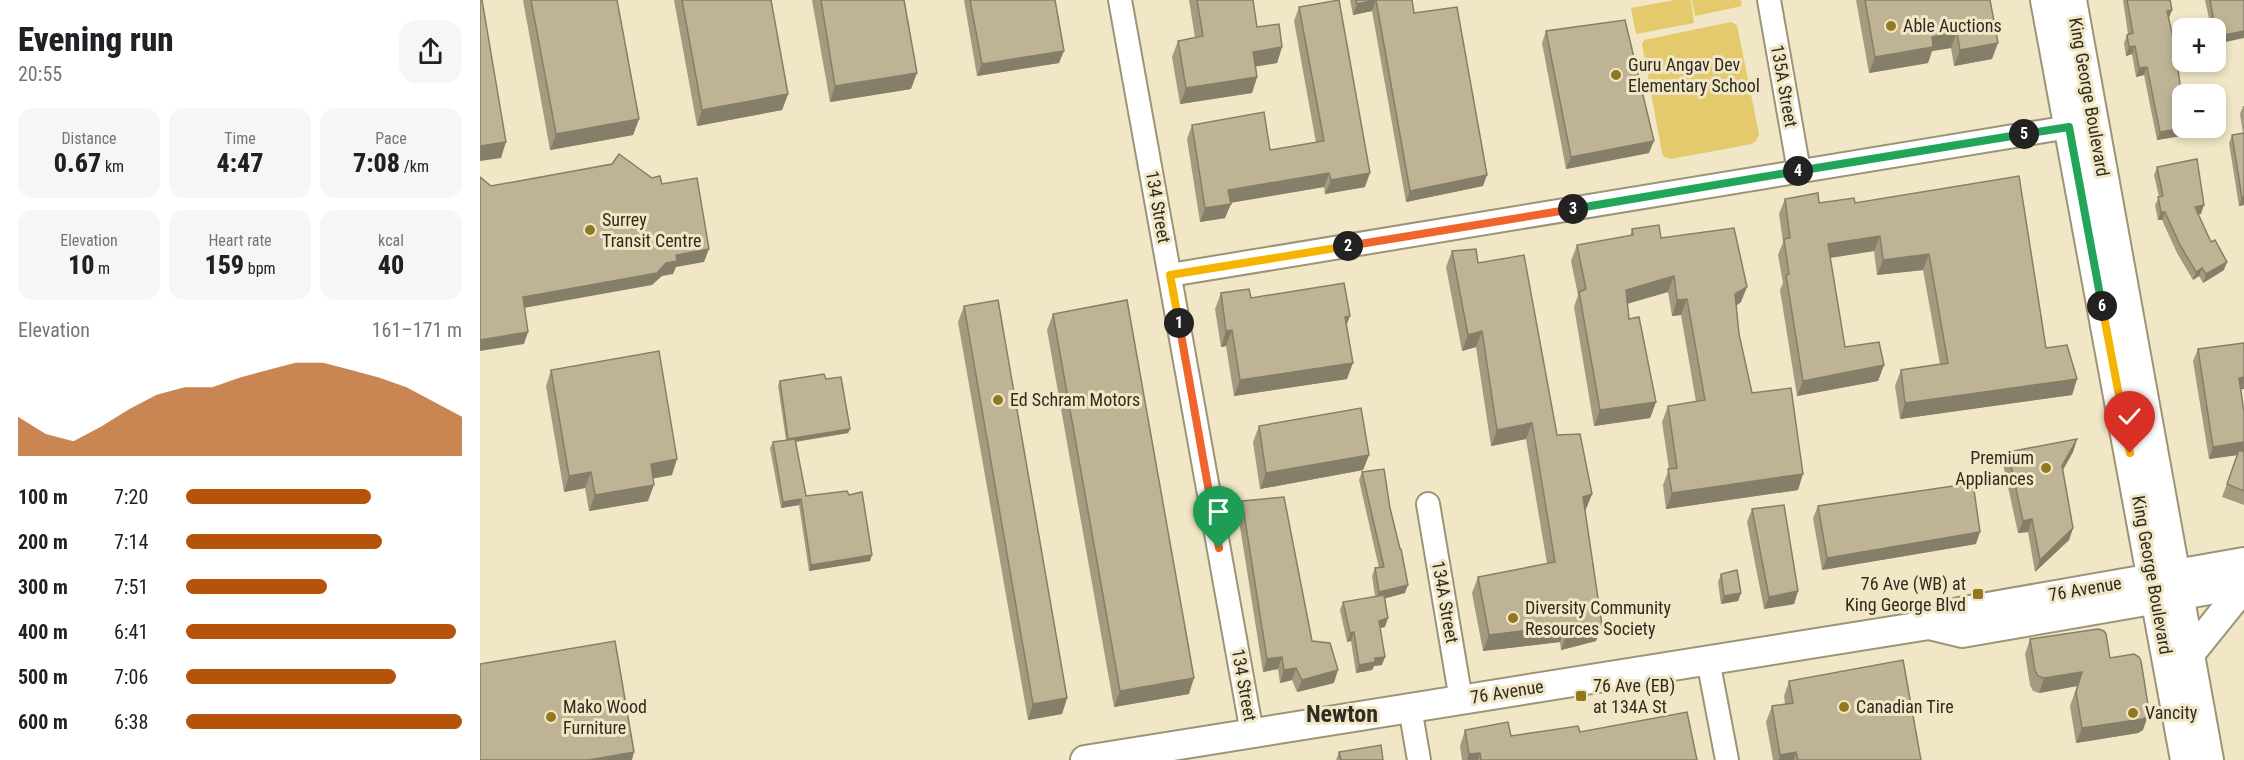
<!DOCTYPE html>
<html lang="en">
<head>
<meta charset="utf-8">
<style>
  :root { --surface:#fff; --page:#f6f6f6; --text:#202124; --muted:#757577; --accent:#b45309 }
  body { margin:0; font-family:"Roboto Condensed",sans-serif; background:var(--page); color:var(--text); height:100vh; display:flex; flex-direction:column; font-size:22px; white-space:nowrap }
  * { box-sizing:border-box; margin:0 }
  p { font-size:20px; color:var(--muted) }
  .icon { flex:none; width:33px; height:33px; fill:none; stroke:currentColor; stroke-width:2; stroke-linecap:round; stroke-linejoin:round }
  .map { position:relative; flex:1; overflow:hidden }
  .sheet { display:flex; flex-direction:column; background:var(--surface); width:480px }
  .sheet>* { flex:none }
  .fabs { position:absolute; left:1692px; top:18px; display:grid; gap:12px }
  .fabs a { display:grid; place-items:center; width:54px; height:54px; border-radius:12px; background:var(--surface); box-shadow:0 3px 9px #0003; font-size:30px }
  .pin { position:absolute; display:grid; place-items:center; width:51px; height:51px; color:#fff; margin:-62px -26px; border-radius:50% 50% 50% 0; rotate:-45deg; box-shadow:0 0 6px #0007 }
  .pin .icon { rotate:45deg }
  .km { position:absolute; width:30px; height:30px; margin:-15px; border-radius:50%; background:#222; color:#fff; font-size:16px; line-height:30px; text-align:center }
  .round { display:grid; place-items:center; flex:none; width:63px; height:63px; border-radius:18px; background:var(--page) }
  .headline { display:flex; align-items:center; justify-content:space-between; height:102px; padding:0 18px }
  h1 { font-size:33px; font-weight:800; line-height:45px }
  .figures { display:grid; grid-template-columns:repeat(3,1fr); gap:9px; height:102px; padding:6px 18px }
  .figures div { display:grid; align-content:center; border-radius:15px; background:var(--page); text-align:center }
  .figures b { font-size:26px; font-weight:800 }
  .figures small { font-size:16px; font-weight:400 }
  .figures p { font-size:16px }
  .chart { height:168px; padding:12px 18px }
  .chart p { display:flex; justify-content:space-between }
  .chart svg { width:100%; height:108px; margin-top:6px; fill:var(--accent); opacity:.7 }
  ul { padding:0 18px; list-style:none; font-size:20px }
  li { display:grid; grid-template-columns:96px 72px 1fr; align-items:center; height:45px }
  li i { height:15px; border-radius:8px; background:var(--accent) }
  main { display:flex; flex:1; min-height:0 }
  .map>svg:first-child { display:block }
</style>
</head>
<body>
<main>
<section class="sheet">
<div class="headline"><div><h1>Evening run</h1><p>20:55</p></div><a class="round"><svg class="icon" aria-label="share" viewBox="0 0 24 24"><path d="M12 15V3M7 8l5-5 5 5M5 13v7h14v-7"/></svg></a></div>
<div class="figures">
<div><p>Distance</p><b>0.67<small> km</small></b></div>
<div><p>Time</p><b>4:47</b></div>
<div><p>Pace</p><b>7:08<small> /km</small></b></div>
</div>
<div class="figures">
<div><p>Elevation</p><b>10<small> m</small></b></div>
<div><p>Heart rate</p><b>159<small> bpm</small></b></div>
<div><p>kcal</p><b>40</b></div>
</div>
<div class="chart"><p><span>Elevation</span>161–171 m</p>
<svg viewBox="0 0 160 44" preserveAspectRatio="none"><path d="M0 44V28L10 35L20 38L30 32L40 25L50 19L60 16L70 16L80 12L90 9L100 6L110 6L120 9L130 12L140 16L150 22L160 28V44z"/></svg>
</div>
<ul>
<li><b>100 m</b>7:20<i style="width:67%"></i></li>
<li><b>200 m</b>7:14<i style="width:71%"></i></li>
<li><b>300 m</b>7:51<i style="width:51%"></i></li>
<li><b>400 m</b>6:41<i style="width:98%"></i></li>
<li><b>500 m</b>7:06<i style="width:76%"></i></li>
<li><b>600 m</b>6:38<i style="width:100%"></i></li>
</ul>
</section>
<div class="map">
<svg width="1764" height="760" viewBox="0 0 1764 760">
  <rect width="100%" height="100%" fill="#f1e7c7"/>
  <!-- green -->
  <g fill="#e5ca6d">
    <polygon points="1195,0 1211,0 1214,23 1156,34 1151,8"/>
    <polygon points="1212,0 1261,0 1262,6 1215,16"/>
    <polygon points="1251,22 1257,25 1279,134 1276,141 1272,144 1191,159 1184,157 1182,153 1162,44 1164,40"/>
  </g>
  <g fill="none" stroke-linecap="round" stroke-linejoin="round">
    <defs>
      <g id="minor">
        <polyline points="640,0 772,733"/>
        <polyline points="1289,0 1319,171"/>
        <polyline points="690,275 1589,127 1599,138"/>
        <polyline points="948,504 981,700"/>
        <polyline points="1228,660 1247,760"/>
        <polyline points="930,708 939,760"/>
      </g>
      <g id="major">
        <polyline points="1565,0 1705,760"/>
        <polyline points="1592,0 1729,760"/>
        <polyline points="1449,625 1482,633 1764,584"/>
        <polyline points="1710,654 1764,587"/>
        <polyline points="605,760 1449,625 1479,612 1764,562"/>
      </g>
    </defs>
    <!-- minor casing -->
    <use href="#minor" stroke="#9d9476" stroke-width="26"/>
    <!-- major casing -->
    <use href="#major" stroke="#9d9476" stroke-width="32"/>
    <!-- minor -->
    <use href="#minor" stroke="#fff" stroke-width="22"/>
    <!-- major -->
    <use href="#major" stroke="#fff" stroke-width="28"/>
  </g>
  <!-- wall -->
  <g fill="#a39b80">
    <polygon points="43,0 137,0 159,119 153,135 70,150"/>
    <polygon points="194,0 291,0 308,94 302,110 217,126"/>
    <polygon points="332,0 424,0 431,89 350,102"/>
    <polygon points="484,0 575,0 579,63 497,76"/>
    <polygon points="709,0 773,0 777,27 802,47 797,63 776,66 777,77 772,93 700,104 692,57 698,41 715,38"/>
    <polygon points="870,0 932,0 934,13 1003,186 926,202 892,11 873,15"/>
    <polygon points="1376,0 1510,0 1512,59 1474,66 1471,48 1452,51 1448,63 1389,73"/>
    <polygon points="1643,0 1690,0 1692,10 1688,18 1700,69 1698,74 1704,128 1701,136 1677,140 1664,75 1656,77 1652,54 1646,56 1644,43 1647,35 1648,34"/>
    <polygon points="1725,0 1764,0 1736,44 1736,28 1731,28"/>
    <polygon points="819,7 885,187 845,194 844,187 750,203 745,218 720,222 707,139 712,125 790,150 836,143 814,21"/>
    <polygon points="1066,31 1169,153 1086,169 1062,43"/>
    <polygon points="1763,106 1764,106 1764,205 1759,206 1749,143 1752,135 1763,133 1760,114"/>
    <polygon points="1677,167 1721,214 1718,214 1744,270 1723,283 1719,276 1713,280 1697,253 1682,220 1678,220 1675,205 1679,197 1674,175"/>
    <polygon points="1539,176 1566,348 1597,379 1592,395 1420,419 1415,386 1421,370 1460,364 1443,270 1397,275 1394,251 1350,258 1365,347 1404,365 1398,381 1317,396 1300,290 1303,283 1298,255 1303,242 1299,214 1305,199 1339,203 1375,203"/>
    <polygon points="1152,229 1181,238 1261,302 1256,306 1259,334 1272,393 1318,490 1186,509 1183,485 1189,469 1182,422 1188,406 1216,402 1201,315 1192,316 1188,292 1147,303 1149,319 1176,402 1170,418 1114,426 1094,307 1098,295 1091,261 1097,245 1150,236"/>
    <polygon points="972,251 998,263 1077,435 1112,494 1106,509 1105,510 1122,625 1116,641 1081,650 1080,642 1003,651 992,593 998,577 1067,564 1046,439 1011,446 996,347 982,351 966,267"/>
    <polygon points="741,293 771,298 866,326 867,379 754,396 746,346 741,347 735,309"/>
    <polygon points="484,306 587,698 582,714 548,720 478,322"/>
    <polygon points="573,314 709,694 634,707 567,330"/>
    <polygon points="1718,349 1761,389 1764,412 1764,505 1742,497 1758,455 1729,459 1713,361"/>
    <polygon points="71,370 192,475 173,478 168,501 109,511 105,488 84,492 66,386"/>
    <polygon points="300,381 370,429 368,433 315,442 326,496 390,561 329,571 319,505 301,508 290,448 293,442 306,440 298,386"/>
    <polygon points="779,426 889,455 883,470 780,489 773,442"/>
    <polygon points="1597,439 1593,452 1583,470 1593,528 1589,540 1555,572 1548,532 1538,533 1523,464 1528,452"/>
    <polygon points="882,472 910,508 925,593 905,598 905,627 900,628 902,665 894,666 892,670 876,673 871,641 867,642 860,610 863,602 895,596 892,576 895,568 899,568 879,480"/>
    <polygon points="762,501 832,641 854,683 817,692 812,680 800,683 798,669 783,672 758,514"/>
    <polygon points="1338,506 1496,544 1342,570 1333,518"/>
    <polygon points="1272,509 1318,591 1314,604 1284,609 1267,522"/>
    <polygon points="1241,574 1261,593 1258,601 1241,604 1238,582"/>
    <polygon points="1550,639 1630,658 1663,730 1658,733 1596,743 1590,706 1597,686 1559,693 1553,691 1550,685 1545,654"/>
    <polygon points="1309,681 1441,760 1293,760 1286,722 1292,706 1305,704 1304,696"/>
    <polygon points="985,730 1031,736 1100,732 1217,760 982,760 980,746"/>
    <polygon points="859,752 903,760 856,760"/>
  </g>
  <!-- shaded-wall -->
  <g fill="#857e68">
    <polygon points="896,0 892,11 873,15 877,4"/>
    <polygon points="1692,10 1689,18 1684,19 1687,11"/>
    <polygon points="1764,31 1764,38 1736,44 1739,36"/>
    <polygon points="1477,32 1471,48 1452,51 1448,63 1389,73 1395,57 1452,37"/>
    <polygon points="1518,43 1512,59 1474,66 1480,50"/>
    <polygon points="1655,46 1652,54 1646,56 1649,47"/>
    <polygon points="802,47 797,63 768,68 773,52"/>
    <polygon points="584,51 579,63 497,76 502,64"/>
    <polygon points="1667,67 1664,75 1656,77 1659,68"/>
    <polygon points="437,73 431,89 350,102 355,86"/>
    <polygon points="777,77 772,93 700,104 706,88"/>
    <polygon points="308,94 302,110 217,126 222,110"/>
    <polygon points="159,119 153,135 70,150 76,134"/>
    <polygon points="1704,128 1701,136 1677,140 1680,132"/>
    <polygon points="1174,141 1169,153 1086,169 1091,157"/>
    <polygon points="26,142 21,158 0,161 0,146"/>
    <polygon points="849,173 844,187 743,204 748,190"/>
    <polygon points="890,173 885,187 845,194 851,180"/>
    <polygon points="1007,175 1003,186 926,202 930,191"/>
    <polygon points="1764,197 1764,205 1759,206 1762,198"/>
    <polygon points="751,204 745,218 720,222 725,208"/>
    <polygon points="1724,205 1721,214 1712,215 1715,207"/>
    <polygon points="1681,212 1685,212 1682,220 1678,220"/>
    <polygon points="1400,236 1394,251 1342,259 1348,244"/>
    <polygon points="229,249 224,262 196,267 193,274 182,276 172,285 38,309 43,297 186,263 196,255"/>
    <polygon points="1449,254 1443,270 1397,275 1403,260"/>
    <polygon points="1747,262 1744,270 1723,283 1726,274"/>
    <polygon points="1722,268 1719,276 1713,280 1716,272"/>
    <polygon points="1194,276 1188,292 1140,306 1146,290"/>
    <polygon points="1267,287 1261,302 1249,310 1255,294"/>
    <polygon points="1207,299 1201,315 1192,316 1197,300"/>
    <polygon points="870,316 864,332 865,317"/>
    <polygon points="752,330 746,346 741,347 746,331"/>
    <polygon points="1002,331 996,347 982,351 988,335"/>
    <polygon points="48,332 44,344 0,351 0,340"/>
    <polygon points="873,363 867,379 754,396 760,380"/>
    <polygon points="1404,365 1398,381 1317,396 1323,381"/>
    <polygon points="1764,377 1764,389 1755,390 1759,378"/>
    <polygon points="1597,379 1592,395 1420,419 1425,403"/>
    <polygon points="1176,402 1170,418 1114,426 1120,410"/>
    <polygon points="1052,423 1046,439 1011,446 1017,430"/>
    <polygon points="370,429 368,433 307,443 308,439"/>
    <polygon points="1597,439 1593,452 1578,478 1582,466"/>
    <polygon points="1764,442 1764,454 1729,459 1733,447"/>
    <polygon points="889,455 883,470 780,489 786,473"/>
    <polygon points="197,459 192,475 165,480 171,464"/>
    <polygon points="111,472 105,488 84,492 89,476"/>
    <polygon points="1323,474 1318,490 1186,509 1192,493"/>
    <polygon points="174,485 168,501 109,511 115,495"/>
    <polygon points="1112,494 1106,509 1097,513 1103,497"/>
    <polygon points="321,499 319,505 301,508 303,502"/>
    <polygon points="1552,519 1548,532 1538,533 1543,521"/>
    <polygon points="1593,528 1589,540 1555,572 1560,560"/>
    <polygon points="1500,532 1496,544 1342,570 1347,558"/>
    <polygon points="392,555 390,561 329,571 331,565"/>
    <polygon points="928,585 925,593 896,601 899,592"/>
    <polygon points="1318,591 1314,604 1284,609 1289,597"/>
    <polygon points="1261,593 1258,601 1241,604 1244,596"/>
    <polygon points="908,618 905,627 896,629 899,621"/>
    <polygon points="1122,625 1116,641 1081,650 1087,634"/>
    <polygon points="1085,626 1080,642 1003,651 1009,635"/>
    <polygon points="874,632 871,641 867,642 870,633"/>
    <polygon points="802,657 798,669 783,672 787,659"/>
    <polygon points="905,657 902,665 894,666 892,670 876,673 879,665 895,658"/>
    <polygon points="816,668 812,680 800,683 804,670"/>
    <polygon points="858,670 854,683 817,692 822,680"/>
    <polygon points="1602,672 1597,686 1559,693 1564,678"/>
    <polygon points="714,678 709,694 634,707 640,691"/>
    <polygon points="587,698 582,714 548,720 553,704"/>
    <polygon points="1668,716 1663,730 1658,733 1596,743 1602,728"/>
    <polygon points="154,752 152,760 109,760"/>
    <polygon points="1316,752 1314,760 1299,760 1300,755"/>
    <polygon points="1000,753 998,760 987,760 989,754"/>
  </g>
  <!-- building -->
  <g fill="#beb495" stroke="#857e68" stroke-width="1.5">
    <polygon points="0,0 2,0 26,142 0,146"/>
    <polygon points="51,0 137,0 159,119 76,134"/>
    <polygon points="202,0 291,0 308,94 222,110"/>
    <polygon points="341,0 424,0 437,73 355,86"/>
    <polygon points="490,0 575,0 584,51 502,64"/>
    <polygon points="717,0 773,0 777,27 799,24 802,47 773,52 777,77 706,88 698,41 723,36"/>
    <polygon points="859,0 890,173 851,180 849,173 748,190 751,204 725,208 712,125 784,112 790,150 844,141 819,7"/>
    <polygon points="876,0 932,0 934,13 977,7 1007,175 930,191 896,0 877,4"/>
    <polygon points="1385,0 1510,0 1518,43 1480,50 1477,32 1452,37 1453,47 1395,57"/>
    <polygon points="1647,0 1690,0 1692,10 1687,11 1700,69 1698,69 1702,99 1702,128 1704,128 1680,132 1667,67 1659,68 1655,46 1649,47 1647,35 1653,33"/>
    <polygon points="1730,0 1764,0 1764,31 1739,36 1738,28 1735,28"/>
    <polygon points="1145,20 1174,141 1091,157 1066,31"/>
    <polygon points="1764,133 1764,197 1762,198 1752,135"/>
    <polygon points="139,154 172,178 180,176 182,184 217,178 229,249 196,255 197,261 186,263 177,273 43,297 48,332 0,340 0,177 11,186 132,164"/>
    <polygon points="1717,159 1724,205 1715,207 1731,242 1735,240 1747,262 1726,274 1722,268 1716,272 1700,245 1685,212 1681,212 1678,197 1683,196 1677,167"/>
    <polygon points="1539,176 1566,348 1587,345 1597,379 1425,403 1421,370 1468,363 1449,254 1403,260 1400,236 1348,244 1365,347 1399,342 1404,365 1323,381 1306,275 1309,274 1304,239 1310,238 1305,199 1338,193 1339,203 1374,198 1375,203"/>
    <polygon points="1179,225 1181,238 1254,228 1267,287 1255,294 1259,334 1272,393 1311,388 1323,474 1192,493 1188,469 1197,468 1188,406 1225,400 1207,299 1197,300 1194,276 1146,290 1149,319 1159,317 1176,402 1120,410 1099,292 1106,289 1097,245 1153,235 1152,229"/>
    <polygon points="996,249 998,263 1044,255 1077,435 1100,434 1112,494 1103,497 1122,625 1087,634 1085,626 1009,635 998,577 1075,562 1052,423 1017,430 1002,331 988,335 972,251"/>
    <polygon points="864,283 870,316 865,317 873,363 760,380 752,330 746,331 741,293 769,289 771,298"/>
    <polygon points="518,300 587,698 553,704 484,306"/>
    <polygon points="647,300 714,678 640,691 573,314"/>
    <polygon points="1764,343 1764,377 1759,378 1764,412 1764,442 1733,447 1718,349"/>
    <polygon points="179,351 197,459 171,464 174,485 115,495 111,472 89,476 71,370"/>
    <polygon points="344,374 346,379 361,377 370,429 308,439 300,381"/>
    <polygon points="881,408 889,455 786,473 779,426"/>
    <polygon points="315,439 326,496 367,491 369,495 382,492 392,555 331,565 321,499 303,502 293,442"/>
    <polygon points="1597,439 1582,466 1593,528 1560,560 1552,519 1543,521 1528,452"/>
    <polygon points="1759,450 1764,452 1764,491 1747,484"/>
    <polygon points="904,469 910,508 920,549 921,549 928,585 899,592 895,568 904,567 882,472"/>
    <polygon points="1493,483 1500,532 1347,558 1338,506"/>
    <polygon points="804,497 832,641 850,643 858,670 822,680 816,668 804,670 802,657 787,659 762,501"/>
    <polygon points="1304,505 1318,591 1289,597 1272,509"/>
    <polygon points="1257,570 1261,593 1244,596 1241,574"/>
    <polygon points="904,595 908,618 899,621 905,657 895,658 895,662 879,665 874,632 870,633 863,602"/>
    <polygon points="1618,629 1624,631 1626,634 1630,658 1654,654 1659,657 1661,661 1669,711 1668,716 1663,719 1602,728 1596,692 1602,672 1564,678 1558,676 1555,671 1550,639"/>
    <polygon points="135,641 154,752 109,760 0,760 0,664"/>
    <polygon points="1423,660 1441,760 1318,760 1316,752 1300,755 1292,706 1313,703 1309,681"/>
    <polygon points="1207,712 1217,760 1001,760 1000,753 989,754 985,730 1028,722 1031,736 1098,726 1100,732"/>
    <polygon points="901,745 903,760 861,760 859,752"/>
  </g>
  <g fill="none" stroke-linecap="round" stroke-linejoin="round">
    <defs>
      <polyline id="split-1" points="699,323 739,548"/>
      <polyline id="split-2" points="699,323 690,275 868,246"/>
      <polyline id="split-3" points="868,246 1093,209"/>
      <polyline id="split-4" points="1093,209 1318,171"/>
      <polyline id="split-5" points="1318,171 1544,134"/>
      <polyline id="split-6" points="1544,134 1589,127 1622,306"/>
      <polyline id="split-7" points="1622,306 1650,453"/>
    </defs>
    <!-- split-1 casing -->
    <use href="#split-1" stroke="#fff" stroke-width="12"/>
    <!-- split-2 casing -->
    <use href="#split-2" stroke="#fff" stroke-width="12"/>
    <!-- split-3 casing -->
    <use href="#split-3" stroke="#fff" stroke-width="12"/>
    <!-- split-4 casing -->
    <use href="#split-4" stroke="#fff" stroke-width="12"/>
    <!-- split-5 casing -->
    <use href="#split-5" stroke="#fff" stroke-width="12"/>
    <!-- split-6 casing -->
    <use href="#split-6" stroke="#fff" stroke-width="12"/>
    <!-- split-7 casing -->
    <use href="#split-7" stroke="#fff" stroke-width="12"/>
    <!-- split-1 -->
    <use href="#split-1" stroke="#f0652b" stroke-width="8"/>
    <!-- split-2 -->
    <use href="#split-2" stroke="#f5b400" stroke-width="8"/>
    <!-- split-3 -->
    <use href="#split-3" stroke="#f0652b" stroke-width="8"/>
    <!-- split-4 -->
    <use href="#split-4" stroke="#22a559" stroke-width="8"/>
    <!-- split-5 -->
    <use href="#split-5" stroke="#22a559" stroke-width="8"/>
    <!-- split-6 -->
    <use href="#split-6" stroke="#22a559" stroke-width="8"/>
    <!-- split-7 -->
    <use href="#split-7" stroke="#f5b400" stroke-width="8"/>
  </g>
  <!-- markers -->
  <g fill="#91791f" stroke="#f1e7c7" stroke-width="2">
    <circle cx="1411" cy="26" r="6"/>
    <circle cx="1136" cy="75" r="6"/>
    <circle cx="110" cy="230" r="6"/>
    <circle cx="518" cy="400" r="6"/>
    <circle cx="1566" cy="468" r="6"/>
    <rect x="1492" y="588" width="12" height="12" rx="3"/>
    <circle cx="1033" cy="618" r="6"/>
    <rect x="1095" y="690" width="12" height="12" rx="3"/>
    <circle cx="1364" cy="707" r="6"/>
    <circle cx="1653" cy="713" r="6"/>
    <circle cx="71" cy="717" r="6"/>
  </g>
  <g text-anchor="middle" stroke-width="6" stroke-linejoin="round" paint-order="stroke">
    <!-- poi labels -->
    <g font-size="18" fill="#2f2c1f" stroke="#f1e7c7" text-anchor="start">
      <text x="1423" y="32">Able Auctions</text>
      <text x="1148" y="71">Guru Angav Dev<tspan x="1148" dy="21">Elementary School</tspan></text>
      <text x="122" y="226">Surrey<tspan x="122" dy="21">Transit Centre</tspan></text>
      <text x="530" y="406">Ed Schram Motors</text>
      <text x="1554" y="464" text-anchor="end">Premium<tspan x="1554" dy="21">Appliances</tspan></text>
      <text x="1486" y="590" text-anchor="end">76 Ave (WB) at<tspan x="1486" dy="21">King George Blvd</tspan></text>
      <text x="1045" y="614">Diversity Community<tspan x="1045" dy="21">Resources Society</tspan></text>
      <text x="1113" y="692">76 Ave (EB)<tspan x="1113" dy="21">at 134A St</tspan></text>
      <text x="83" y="713">Mako Wood<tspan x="83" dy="21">Furniture</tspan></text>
      <text x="1376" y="713">Canadian Tire</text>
      <text x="1665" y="719">Vancity</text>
    </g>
    <!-- street labels -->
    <g font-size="18" fill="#2f2c1f" stroke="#f1e7c7">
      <text transform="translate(1304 86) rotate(80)" y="6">135A Street</text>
      <text transform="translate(1609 97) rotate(80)" y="6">King George Boulevard</text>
      <text transform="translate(678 207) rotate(80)" y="6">134 Street</text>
      <text transform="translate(1672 575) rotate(80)" y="6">King George Boulevard</text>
      <text transform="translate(1605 589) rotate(-10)" y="6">76 Avenue</text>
      <text transform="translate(965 602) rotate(80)" y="6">134A Street</text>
      <text transform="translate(764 685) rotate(80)" y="6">134 Street</text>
      <text transform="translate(1027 692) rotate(-9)" y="6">76 Avenue</text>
    </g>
    <!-- district labels -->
    <g font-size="24" font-weight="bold" fill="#2f2c1f" stroke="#f1e7c7">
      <text x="862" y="722">Newton</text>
    </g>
  </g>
</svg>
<div class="fabs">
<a>+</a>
<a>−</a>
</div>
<div class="pin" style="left:739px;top:548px;background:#1e9e55"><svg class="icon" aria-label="arrive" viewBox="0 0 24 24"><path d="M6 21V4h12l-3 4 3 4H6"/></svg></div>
<div class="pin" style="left:1650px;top:453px;background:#d93025"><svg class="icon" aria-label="check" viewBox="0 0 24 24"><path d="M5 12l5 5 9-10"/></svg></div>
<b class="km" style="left:699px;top:323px">1</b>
<b class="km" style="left:868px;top:246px">2</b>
<b class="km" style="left:1093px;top:209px">3</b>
<b class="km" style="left:1318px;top:171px">4</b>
<b class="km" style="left:1544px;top:134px">5</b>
<b class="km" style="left:1622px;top:306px">6</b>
</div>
</main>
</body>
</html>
